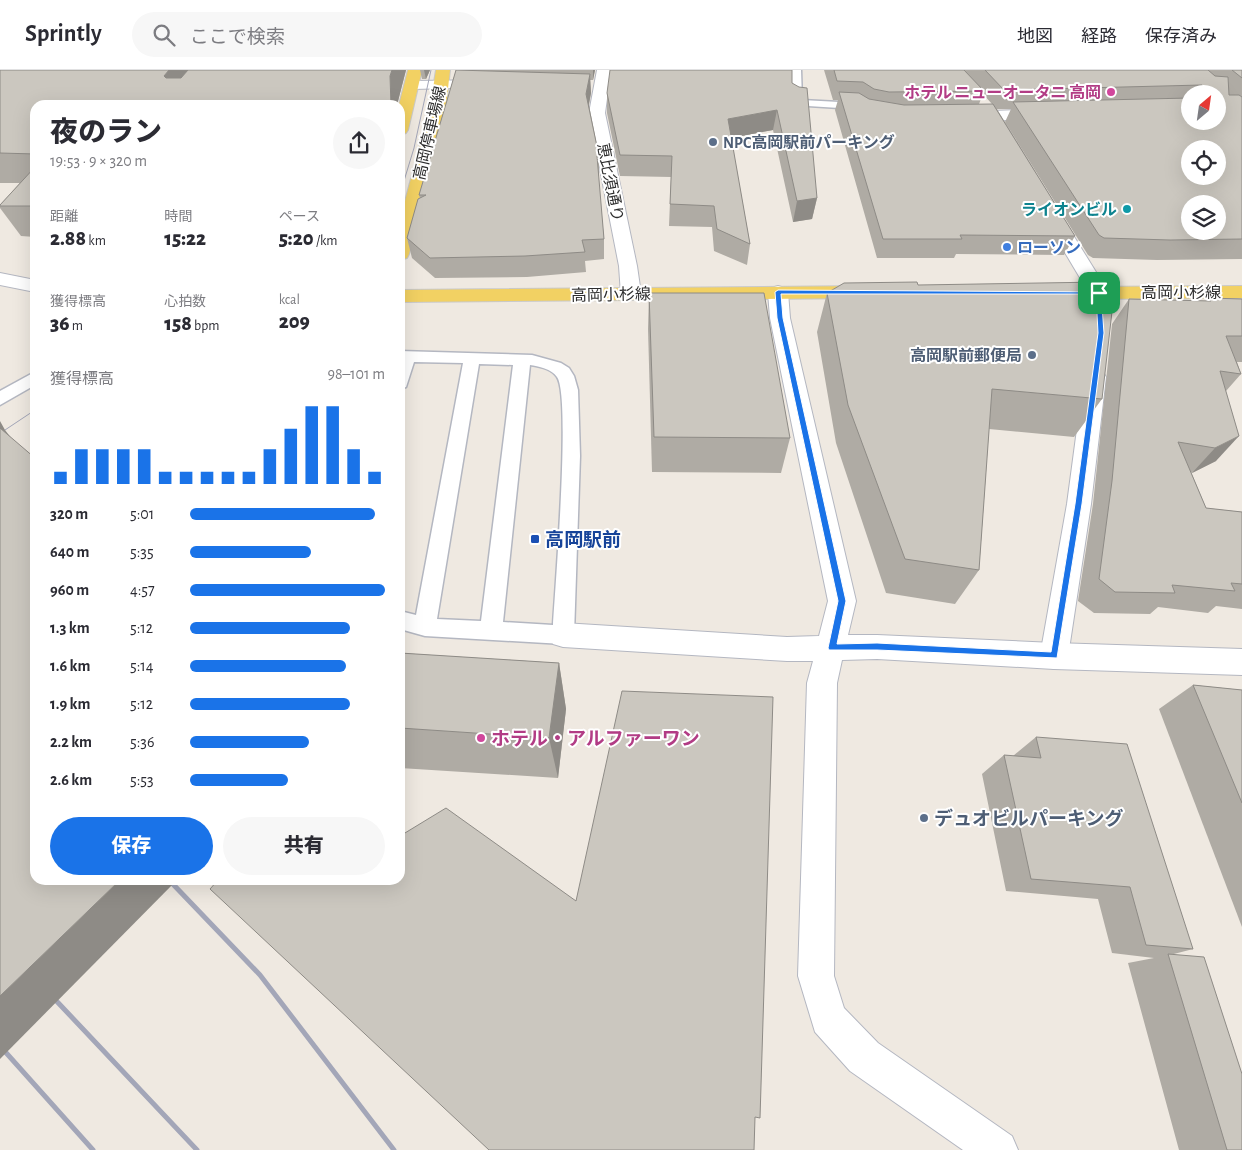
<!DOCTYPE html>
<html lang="ja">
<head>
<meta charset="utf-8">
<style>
  :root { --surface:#fff; --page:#f7f7f7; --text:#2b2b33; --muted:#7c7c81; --line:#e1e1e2; --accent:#1a73e8 }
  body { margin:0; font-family:"Alegreya Sans","Noto Sans JP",sans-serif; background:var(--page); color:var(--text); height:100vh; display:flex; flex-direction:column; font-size:19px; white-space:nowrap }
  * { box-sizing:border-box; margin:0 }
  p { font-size:16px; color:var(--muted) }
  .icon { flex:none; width:28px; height:28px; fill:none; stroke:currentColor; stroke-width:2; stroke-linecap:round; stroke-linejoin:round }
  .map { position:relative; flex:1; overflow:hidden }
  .drawer { position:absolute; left:30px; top:30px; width:375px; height:785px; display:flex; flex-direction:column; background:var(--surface); border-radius:15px; box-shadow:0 5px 20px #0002 }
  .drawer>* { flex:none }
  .needle { width:32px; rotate:29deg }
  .controls { position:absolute; left:1181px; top:15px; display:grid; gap:10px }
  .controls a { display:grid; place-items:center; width:45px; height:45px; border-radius:50%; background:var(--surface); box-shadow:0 5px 20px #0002; font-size:25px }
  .pin { position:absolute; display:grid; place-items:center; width:42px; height:42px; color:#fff; margin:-21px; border-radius:10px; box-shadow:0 2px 8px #0006 }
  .round { display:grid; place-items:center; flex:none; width:52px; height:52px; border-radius:26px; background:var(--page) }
  .overview { display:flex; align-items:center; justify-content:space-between; height:85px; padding:0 20px }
  h1 { font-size:28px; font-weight:800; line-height:38px }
  .figures { display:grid; grid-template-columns:repeat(3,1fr); gap:8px; height:85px; padding:5px 20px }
  .figures div { display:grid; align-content:center }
  .figures b { font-size:21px; font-weight:800 }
  .figures small { font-size:14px; font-weight:400 }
  .figures p { font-size:14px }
  .chart { height:140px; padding:10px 20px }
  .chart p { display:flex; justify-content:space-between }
  .chart svg { width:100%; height:90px; margin-top:5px; stroke:var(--accent); stroke-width:6 }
  .primary-button { display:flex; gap:10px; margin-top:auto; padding:10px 20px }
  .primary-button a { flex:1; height:58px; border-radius:30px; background:var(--accent); color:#fff; font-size:20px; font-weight:800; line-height:58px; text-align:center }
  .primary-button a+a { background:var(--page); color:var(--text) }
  ul { padding:0 20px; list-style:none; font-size:16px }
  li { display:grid; grid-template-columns:80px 60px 1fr; align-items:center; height:38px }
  li i { height:12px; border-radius:6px; background:var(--accent) }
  header { display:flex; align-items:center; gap:30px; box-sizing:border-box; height:70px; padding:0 25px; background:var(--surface); border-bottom:1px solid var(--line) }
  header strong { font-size:24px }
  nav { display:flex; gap:28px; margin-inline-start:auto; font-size:18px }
  .search { width:350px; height:45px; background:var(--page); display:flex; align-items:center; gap:12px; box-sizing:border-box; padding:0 18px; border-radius:28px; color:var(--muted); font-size:19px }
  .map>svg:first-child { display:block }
</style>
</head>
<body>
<header>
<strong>Sprintly</strong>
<div class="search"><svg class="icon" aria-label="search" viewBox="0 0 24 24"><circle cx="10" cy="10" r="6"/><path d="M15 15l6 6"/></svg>ここで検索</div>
<nav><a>地図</a><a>経路</a><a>保存済み</a></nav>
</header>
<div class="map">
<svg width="1242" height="1080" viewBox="0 0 1242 1080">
  <rect width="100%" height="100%" fill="#efe9e1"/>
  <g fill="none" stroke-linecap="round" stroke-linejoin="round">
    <defs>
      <g id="service">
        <polygon points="791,0 801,0 802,30 858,33 862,34 869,41 863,45 855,39 792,35 790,33"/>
        <path d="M400,281L532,285L561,293L569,298L574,306L578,320L580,386L574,565L571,572L563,574L425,566L400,559V541L416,545L463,293L414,292L406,317L400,319ZM479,294L513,295L481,551L437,549ZM530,295C538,296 552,299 557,307C571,326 555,520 553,555L503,552Z"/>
        <polygon points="31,304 35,306 35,315 0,335 0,321"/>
      </g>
      <g id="minor">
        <polygon points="597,0 611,0 605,43 637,196 641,224 638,228 631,230 624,228 621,224 619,196 589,43"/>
        <polygon points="490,10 495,11 497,14 495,17 413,19 408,18 406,15 408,12 413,11"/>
        <polygon points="1045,39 1050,41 1053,44 1050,47 992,51 987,49 984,46 987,43 992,41"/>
        <polygon points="1051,139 1057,140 1060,144 1109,223 1111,247 1108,251 1101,253 1094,251 1091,247 1089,223 1042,144 1045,140"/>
        <polygon points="1095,300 1103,302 1106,307 1091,434 1068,586 1064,595 1054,599 1044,595 1040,586 1067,434 1084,307 1087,302"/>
      </g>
      <polygon id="tertiary" points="778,216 785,218 788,222 790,248 856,531 848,565 877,565 1054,573 1242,579 1242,605 1054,599 877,589 842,590 837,613 834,906 844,938 878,973 1012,1066 1018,1080 963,1080 850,1001 815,962 798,906 807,613 813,591 787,591 563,577 553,574 549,565 553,556 563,553 787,567 819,566 828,531 770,248 768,222 771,218"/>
      <polygon id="secondary" points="0,203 35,210 35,222 0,215"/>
      <g id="primary">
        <polygon points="408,0 422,0 408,60 406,63 400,65 399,35"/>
        <polygon points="436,0 450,0 446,37 409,184 407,188 400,190 400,150 430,37"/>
        <polygon points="866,216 873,218 876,222 873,226 866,228 400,232 400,220"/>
        <polygon points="1242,216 1242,228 1076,229 1069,227 1066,223 1069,219 1076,217"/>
      </g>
    </defs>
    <!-- service casing -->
    <use href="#service" stroke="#b4b7c1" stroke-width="3"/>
    <!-- minor casing -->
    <use href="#minor" stroke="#b4b7c1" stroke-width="2"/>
    <!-- tertiary casing -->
    <use href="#tertiary" stroke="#b4b7c1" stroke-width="2"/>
    <!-- secondary casing -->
    <use href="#secondary" stroke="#b4b7c1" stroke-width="2"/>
    <!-- primary casing -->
    <use href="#primary" stroke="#c9c9c9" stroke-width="2"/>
    <!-- service -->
    <use href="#service" fill="#fff" fill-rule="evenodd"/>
    <!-- minor -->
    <use href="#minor" fill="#fff" fill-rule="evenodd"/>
    <!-- tertiary -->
    <use href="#tertiary" fill="#fff" fill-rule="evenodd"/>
    <!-- secondary -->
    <use href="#secondary" fill="#fff" fill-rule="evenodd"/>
    <!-- primary -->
    <use href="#primary" fill="#f2d163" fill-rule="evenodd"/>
    <!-- tram -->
    <g stroke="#a3a6b8" stroke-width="1">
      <polyline points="400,124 414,78 431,0"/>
      <polyline points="5,360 35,340"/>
    </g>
    <!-- rail -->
    <g stroke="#a3a6b8" stroke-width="5">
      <polyline points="169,810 260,905 394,1080"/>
      <polyline points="48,922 197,1080"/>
      <polyline points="0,976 93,1080"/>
    </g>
  </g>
  <!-- wall -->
  <g fill="#afaba4" fill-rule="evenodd">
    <polygon points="0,0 406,0 397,35 35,35 35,167 21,166 0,138 0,135 20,113 0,113"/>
    <polygon points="420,0 430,0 426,9 422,9"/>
    <polygon points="456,0 595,0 593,10 590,10 591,23 589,35 599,86 599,106 598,106 604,169 604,189 585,191 586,202 527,207 435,208 412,188 407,168 420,128 419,125"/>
    <path d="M824,0H1242V189L1157,190L1093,188L1088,185L1005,52L1011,39H997L1075,166L1064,185L956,184L954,188H877L835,40L838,30H833ZM983,24L992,34H979ZM1190,24H1218L1190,51Z"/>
    <polygon points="792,13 817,128 812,149 793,152 773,60 731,68 750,174 747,195 714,181 712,157 669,156 671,107 620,106 607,43 607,23"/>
    <polygon points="918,215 1102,329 1074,367 989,359 979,500 955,534 886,523 836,373 817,262 827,223"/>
    <polygon points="649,223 790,368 781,403 652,402 648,259"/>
    <polygon points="1209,228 1242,229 1242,292 1237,292 1241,304 1226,321 1216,391 1192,403 1191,402 1206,438 1242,442 1242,539 1216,536 1208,543 1158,537 1150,544 1094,543 1078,531 1093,434 1112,254 1129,229 1207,231"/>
    <polygon points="400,583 559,593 566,639 558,708 400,698"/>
    <polygon points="1193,615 1242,620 1242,857 1159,639"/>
    <polygon points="1036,667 1193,879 1170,885 1242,1080 1179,1080 1128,893 1154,888 1112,883 1098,829 1006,821 982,704 1004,685 1013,686"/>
  </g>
  <!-- shaded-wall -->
  <g fill="#8e8b86">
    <polygon points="169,0 205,0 177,35 164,6"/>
    <polygon points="392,0 406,0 397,35 391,35 390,6"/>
    <polygon points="424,0 430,0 426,9"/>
    <polygon points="593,0 595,0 593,10"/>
    <polygon points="590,4 591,23 587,43 586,24"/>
    <polygon points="777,40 773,60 726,69 728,49"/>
    <polygon points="817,128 812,149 793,152 797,131"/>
    <polygon points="0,351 5,360 25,386 0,360"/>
    <polygon points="1239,366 1216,391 1192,403 1215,378"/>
    <polygon points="559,593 566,639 558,708 549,668"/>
    <polygon points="120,810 177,810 0,989 0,926"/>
  </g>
  <!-- building -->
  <g fill="#cbc7bf" stroke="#8e8b86" fill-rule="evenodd">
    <polygon points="0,0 169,0 164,6 166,8 181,8 188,0 392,0 390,6 391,35 35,35 35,84 0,83"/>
    <polygon points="456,0 590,4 586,24 599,86 597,86 604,169 582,170 585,182 525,186 430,188 407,168 418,129 426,125 419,125"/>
    <polygon points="610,0 792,0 792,13 799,17 807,18 817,128 797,131 777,40 728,49 750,174 717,159 714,136 670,134 672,86 620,85 607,23"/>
    <polygon points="834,0 964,0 984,21 889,22 874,19 863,12 837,11"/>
    <path d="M985,0H1208L1215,6L1228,7L1229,25H1239L1242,27V169L1170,170L1104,168L1099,165L1013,32L1190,28V51H1218V24H1203L1202,15L1004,20ZM1190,79H1218V106H1190ZM1190,134H1218V161H1190Z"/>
    <polygon points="1232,0 1242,0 1242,8"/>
    <polygon points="839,22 859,23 869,29 904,35 993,34 1075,166 960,165 962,169 883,169"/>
    <polygon points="35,97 35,136 0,136 0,135"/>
    <polygon points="917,212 918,215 1101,212 1101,214 1113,214 1114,224 1102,329 992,319 979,500 905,489 848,335 827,223 844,213"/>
    <polygon points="649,223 764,223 790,368 654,367"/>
    <polygon points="1209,228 1242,229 1242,266 1226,266 1241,304 1220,301 1239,366 1215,378 1178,372 1206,438 1242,442 1242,514 1231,513 1235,521 1172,515 1175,523 1115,522 1099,509 1112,411 1129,229 1211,231"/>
    <polygon points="0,358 35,388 35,810 120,810 0,926"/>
    <polygon points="400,583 559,593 549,668 400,658"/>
    <polygon points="1193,615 1242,620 1242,733"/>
    <polygon points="622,621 773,627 760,1048 755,1047 754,1080 489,1080 210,819 218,810 400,810 400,766 446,738 576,831"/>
    <polygon points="1036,667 1127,674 1193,879 1146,875 1130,817 1031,809 1004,685 1041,688"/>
    <polygon points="1168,884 1204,887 1242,1004 1242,1080 1227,1080"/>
  </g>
  <!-- route -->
  <path fill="#1a73e8" stroke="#fff" fill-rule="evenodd" d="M778,220L1101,222L1104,263L1082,434L1057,588L877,580H829L828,578L838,531L777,248L775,222ZM781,224H1096L1098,263L1075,434L1051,582L877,573L837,574L846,531L783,248Z"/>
  <!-- markers -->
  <g fill="#d1479c" stroke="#fff" stroke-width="2">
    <circle cx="1111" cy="22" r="5"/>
    <circle cx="481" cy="668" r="5"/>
  </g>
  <g fill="#5c6f8a" stroke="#fff" stroke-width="2">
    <circle cx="713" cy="72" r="5"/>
    <circle cx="1032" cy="285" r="5"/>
    <circle cx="924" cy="748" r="5"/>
  </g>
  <circle fill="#0f9aa8" stroke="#fff" stroke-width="2" cx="1127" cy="139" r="5"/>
  <circle fill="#3f7fe0" stroke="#fff" stroke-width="2" cx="1007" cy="177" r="5"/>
  <rect fill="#1a4fb4" stroke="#fff" stroke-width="2" x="530" y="464" width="10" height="10" rx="2.5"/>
  <g text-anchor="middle" stroke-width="4" stroke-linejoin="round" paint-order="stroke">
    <!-- far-hotel labels -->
    <g font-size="16" font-weight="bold" fill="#b23c85" stroke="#fff" text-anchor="end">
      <text x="1101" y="28">ホテル ニューオータニ 高岡</text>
    </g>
    <!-- far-street labels -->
    <g font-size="16" fill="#2e2e2e" stroke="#fff">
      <text transform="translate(429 63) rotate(-77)" y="6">高岡停車場線</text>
      <text transform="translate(611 112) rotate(79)" y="6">恵比須通り</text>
      <text x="1181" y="228">高岡小杉線</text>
      <text transform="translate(611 224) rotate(-1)" y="6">高岡小杉線</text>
    </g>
    <!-- far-service labels -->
    <g font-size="16" font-weight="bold" fill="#4e5e75" stroke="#fff" text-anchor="start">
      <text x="723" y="78">NPC高岡駅前パーキング</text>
      <text x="1022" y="291" text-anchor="end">高岡駅前郵便局</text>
    </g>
    <!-- far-culture labels -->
    <g font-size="16" font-weight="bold" fill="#0d838f" stroke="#fff" text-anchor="end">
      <text x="1117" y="145">ライオンビル</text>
    </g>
    <!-- far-shop labels -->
    <g font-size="16" font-weight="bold" fill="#366cbe" stroke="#fff" text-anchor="start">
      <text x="1017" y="183">ローソン</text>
    </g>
    <!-- transit labels -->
    <g font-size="19" font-weight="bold" fill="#164399" stroke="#fff" text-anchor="start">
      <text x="545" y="476">高岡駅前</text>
    </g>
    <!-- hotel labels -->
    <g font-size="19" font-weight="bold" fill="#b23c85" stroke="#fff" text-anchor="start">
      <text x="491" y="675">ホテル・アルファーワン</text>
    </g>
    <!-- service labels -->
    <g font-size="19" font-weight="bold" fill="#4e5e75" stroke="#fff" text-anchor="start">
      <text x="934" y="755">デュオビルパーキング</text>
    </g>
  </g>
</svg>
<div class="controls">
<a><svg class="needle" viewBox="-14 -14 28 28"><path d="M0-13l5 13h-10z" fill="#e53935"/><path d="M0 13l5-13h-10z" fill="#7c7c81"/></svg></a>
<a><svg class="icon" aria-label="locate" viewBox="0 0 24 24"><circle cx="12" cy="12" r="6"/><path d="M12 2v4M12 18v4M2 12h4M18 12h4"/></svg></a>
<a><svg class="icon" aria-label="layers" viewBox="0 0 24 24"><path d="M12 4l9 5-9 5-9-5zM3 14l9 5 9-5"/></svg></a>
</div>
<div class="pin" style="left:1099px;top:223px;background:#1e9e55"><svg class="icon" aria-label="arrive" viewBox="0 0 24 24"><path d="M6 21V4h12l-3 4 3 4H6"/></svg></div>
<section class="drawer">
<div class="overview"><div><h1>夜のラン</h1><p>19:53 · 9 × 320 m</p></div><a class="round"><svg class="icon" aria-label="share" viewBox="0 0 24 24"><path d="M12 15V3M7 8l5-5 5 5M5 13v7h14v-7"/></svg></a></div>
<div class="figures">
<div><p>距離</p><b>2.88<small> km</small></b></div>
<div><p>時間</p><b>15:22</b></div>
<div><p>ペース</p><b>5:20<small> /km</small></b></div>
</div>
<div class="figures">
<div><p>獲得標高</p><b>36<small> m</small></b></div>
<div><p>心拍数</p><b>158<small> bpm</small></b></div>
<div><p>kcal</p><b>209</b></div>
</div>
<div class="chart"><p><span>獲得標高</span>98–101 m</p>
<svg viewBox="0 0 160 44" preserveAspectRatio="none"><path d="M5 44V38M15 44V27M25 44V27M35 44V27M45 44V27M55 44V38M65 44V38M75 44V38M85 44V38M95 44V38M105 44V27M115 44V17M125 44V6M135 44V6M145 44V27M155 44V38"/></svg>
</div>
<ul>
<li><b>320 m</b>5:01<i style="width:95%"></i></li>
<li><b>640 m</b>5:35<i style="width:62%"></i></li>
<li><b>960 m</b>4:57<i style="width:100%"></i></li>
<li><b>1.3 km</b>5:12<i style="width:82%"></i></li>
<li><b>1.6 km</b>5:14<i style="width:80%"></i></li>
<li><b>1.9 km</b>5:12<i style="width:82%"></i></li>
<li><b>2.2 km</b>5:36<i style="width:61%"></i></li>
<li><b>2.6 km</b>5:53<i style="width:50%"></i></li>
</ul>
<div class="primary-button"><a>保存</a><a>共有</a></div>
</section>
</div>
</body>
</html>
